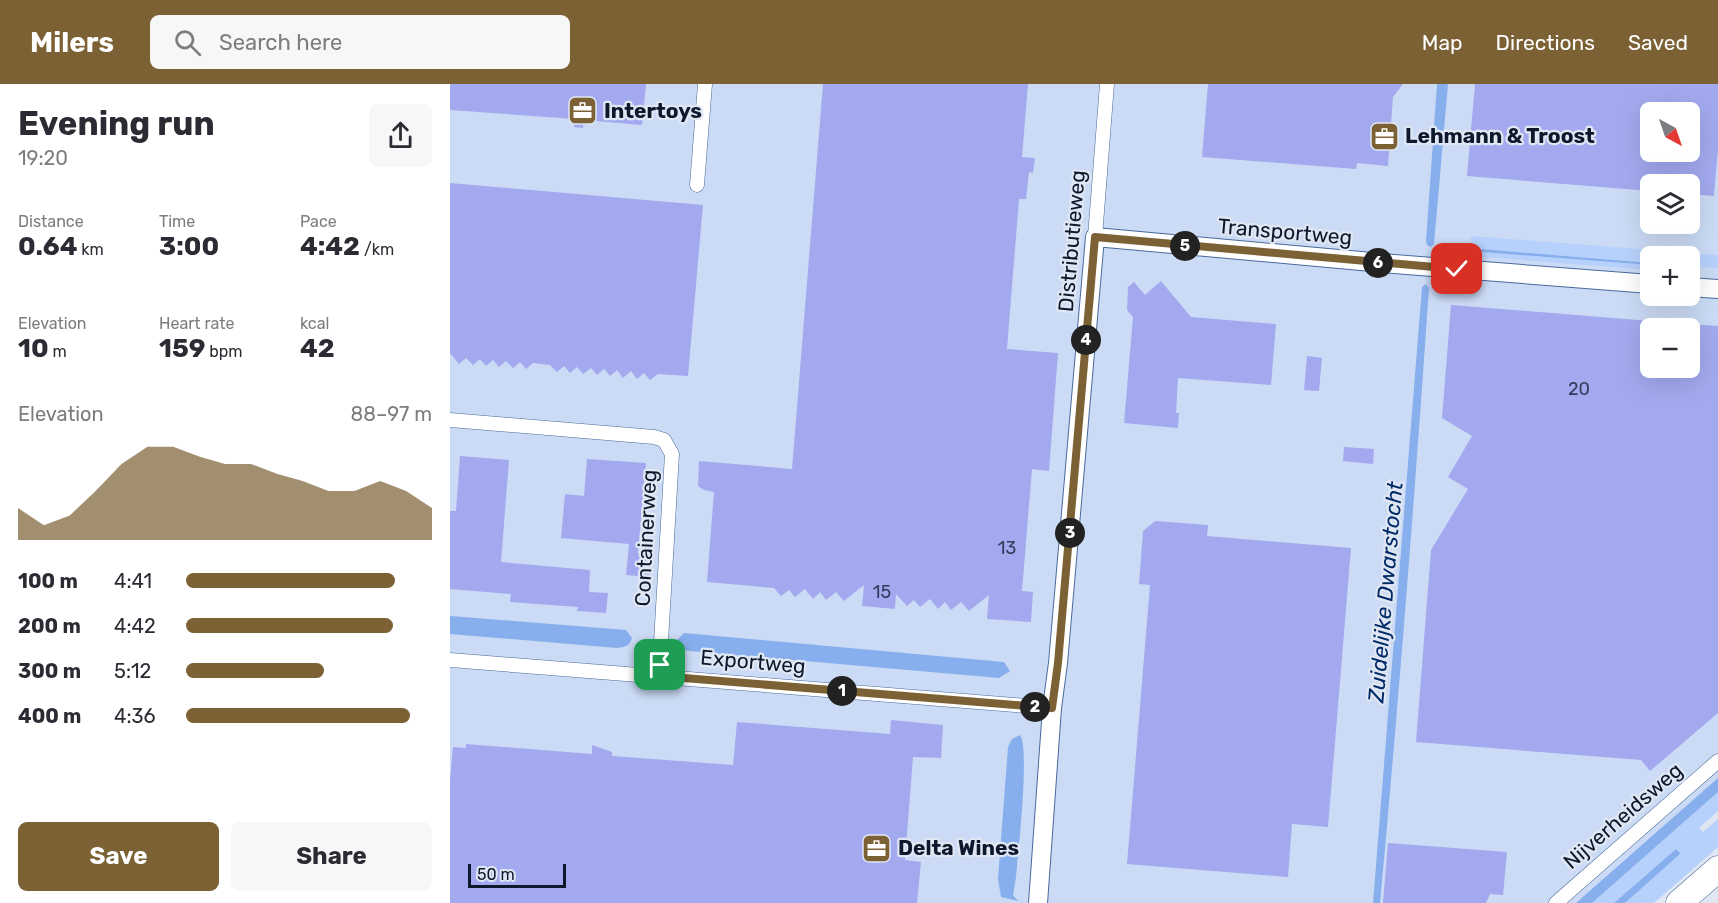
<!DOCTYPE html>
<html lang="en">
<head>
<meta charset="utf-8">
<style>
  :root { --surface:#fff; --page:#f7f7f7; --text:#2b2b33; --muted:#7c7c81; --accent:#7c6134 }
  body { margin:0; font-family:Rubik,sans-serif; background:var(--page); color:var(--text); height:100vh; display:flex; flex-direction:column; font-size:22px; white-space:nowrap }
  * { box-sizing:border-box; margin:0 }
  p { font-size:20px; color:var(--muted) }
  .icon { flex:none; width:33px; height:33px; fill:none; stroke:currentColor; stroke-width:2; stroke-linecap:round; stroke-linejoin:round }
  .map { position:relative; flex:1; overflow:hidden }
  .details { display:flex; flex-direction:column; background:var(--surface); width:450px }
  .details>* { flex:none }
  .needle { width:39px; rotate:140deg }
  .tools { position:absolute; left:1190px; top:18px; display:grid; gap:12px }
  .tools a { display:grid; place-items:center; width:60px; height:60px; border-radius:9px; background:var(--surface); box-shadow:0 6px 24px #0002; font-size:30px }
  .scale { position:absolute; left:18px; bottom:15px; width:98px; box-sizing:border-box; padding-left:6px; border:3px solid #0c192d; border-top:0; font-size:16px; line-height:21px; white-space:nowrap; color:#0c192d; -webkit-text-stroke:4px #e0e7f3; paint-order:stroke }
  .pin { position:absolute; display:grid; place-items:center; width:51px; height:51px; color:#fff; margin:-26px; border-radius:12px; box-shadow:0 3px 9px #0006 }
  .km { position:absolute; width:30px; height:30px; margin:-15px; border-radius:50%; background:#222; color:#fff; font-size:16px; line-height:30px; text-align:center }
  .round { display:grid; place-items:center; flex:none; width:63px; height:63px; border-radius:9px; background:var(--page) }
  .head { display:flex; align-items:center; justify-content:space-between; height:102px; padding:0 18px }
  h1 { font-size:33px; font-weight:700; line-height:45px }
  .stats { display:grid; grid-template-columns:repeat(3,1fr); gap:9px; height:102px; padding:6px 18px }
  .stats div { display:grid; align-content:center }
  .stats b { font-size:26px; font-weight:700 }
  .stats small { font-size:16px; font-weight:400 }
  .stats p { font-size:16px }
  .chart { height:168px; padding:12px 18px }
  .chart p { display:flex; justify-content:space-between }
  .chart svg { width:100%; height:108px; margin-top:6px; fill:var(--accent); opacity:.7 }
  .button { display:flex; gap:12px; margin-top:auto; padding:12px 18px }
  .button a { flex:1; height:69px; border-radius:9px; background:var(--accent); color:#fff; font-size:24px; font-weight:700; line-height:69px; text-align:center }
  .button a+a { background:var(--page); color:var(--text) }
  ul { padding:0 18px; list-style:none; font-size:20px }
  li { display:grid; grid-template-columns:96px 72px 1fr; align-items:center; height:45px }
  li i { height:15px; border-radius:8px; background:var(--accent) }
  header { display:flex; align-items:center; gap:36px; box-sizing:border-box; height:84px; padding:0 30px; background:var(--accent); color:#fff }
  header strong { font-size:28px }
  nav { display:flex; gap:33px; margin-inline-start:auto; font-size:21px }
  .search { width:420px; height:54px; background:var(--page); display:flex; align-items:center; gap:15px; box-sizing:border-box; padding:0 21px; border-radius:9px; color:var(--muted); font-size:22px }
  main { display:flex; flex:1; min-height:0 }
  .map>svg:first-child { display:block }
</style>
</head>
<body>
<header>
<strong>Milers</strong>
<div class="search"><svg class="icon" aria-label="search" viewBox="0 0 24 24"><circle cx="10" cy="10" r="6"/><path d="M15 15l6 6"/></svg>Search here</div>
<nav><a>Map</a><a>Directions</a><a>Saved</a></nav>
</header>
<main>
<section class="details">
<div class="head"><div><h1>Evening run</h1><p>19:20</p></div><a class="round"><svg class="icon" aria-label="share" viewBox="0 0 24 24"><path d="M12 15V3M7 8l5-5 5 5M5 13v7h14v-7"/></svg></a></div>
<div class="stats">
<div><p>Distance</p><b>0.64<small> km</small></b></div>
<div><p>Time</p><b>3:00</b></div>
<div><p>Pace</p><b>4:42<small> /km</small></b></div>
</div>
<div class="stats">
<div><p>Elevation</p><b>10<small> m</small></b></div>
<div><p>Heart rate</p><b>159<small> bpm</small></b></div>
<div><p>kcal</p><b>42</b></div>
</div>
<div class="chart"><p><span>Elevation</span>88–97 m</p>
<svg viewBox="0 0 160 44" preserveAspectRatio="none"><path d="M0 44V31L10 38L20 34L30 24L40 13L50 6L60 6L70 10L80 13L90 13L100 17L110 20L120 24L130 24L140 20L150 24L160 31V44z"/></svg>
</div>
<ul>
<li><b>100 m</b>4:41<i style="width:85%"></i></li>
<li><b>200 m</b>4:42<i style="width:84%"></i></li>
<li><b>300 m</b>5:12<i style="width:56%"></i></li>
<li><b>400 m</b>4:36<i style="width:91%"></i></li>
</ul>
<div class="button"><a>Save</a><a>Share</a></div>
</section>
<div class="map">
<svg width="1268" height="819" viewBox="0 0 1268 819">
  <rect width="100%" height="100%" fill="#e0e7f3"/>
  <!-- built -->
  <path fill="#cbdbf5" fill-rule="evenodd" d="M0,0H1268V707L1141,819H0ZM1200,28H1239V68H1200ZM1200,100H1239V140H1200ZM1200,172H1239V212H1200ZM1200,244H1239V284H1200Z"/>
  <!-- green -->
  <g fill="#b6d1fb">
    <polygon points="1021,152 1268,171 1268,184 1239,182 1239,172 1200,172 1200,179 1032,165 1031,168 1200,181 1200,186 1021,172"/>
    <polygon points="1268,708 1268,727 1249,744 1253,748 1268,735 1268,763 1204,819 1175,819 1229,771 1226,765 1164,819 1142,819"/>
  </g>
  <!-- water -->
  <g fill="#88afed">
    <polygon points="987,0 998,0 984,160 981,163 977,161 976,157"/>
    <polygon points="1031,165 1200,179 1200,181 1031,168"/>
    <path d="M976,200L979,204C965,409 949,614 930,819H923L972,203Z"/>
    <path d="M0,532L176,546L182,554C180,562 175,563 167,564L0,550Z"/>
    <polygon points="234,549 554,578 560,587 549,594 239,567 229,565 225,558"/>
    <path d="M570,651C580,663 568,770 566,793L563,811L568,817L551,813L548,795L558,663L562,655Z"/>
    <polygon points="1268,694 1268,708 1142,819 1126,819"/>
    <polygon points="1226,765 1230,769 1229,771 1175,819 1164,819"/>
  </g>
  <!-- building -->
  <g fill="#a2a9ee" fill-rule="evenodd">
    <polygon points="0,0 196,0 192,41 134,36 133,44 124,43 124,35 0,26"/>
    <polygon points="373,0 578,0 572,73 585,74 583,89 579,88 576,115 569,115 557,265 608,269 599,387 582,385 572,507 583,508 581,538 537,535 539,511 519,527 511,518 501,526 495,518 488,525 480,515 470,523 464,516 457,522 446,510 445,525 412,522 414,501 394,517 386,508 376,516 370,508 363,515 355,505 345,513 339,506 331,512 324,504 257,498 264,408 254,406 248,402 249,377 342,385"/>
    <polygon points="758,0 953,0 943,13 938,82 907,79 906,85 752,73"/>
    <path d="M1025,0H1268V65L1264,112L1239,110V100H1200V107L1017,92ZM1200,28H1239V68H1200Z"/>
    <polygon points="0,99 253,121 238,292 208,290 200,296 194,289 187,295 181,287 173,294 167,286 160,292 154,285 147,291 141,284 133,290 127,283 120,289 114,282 107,288 100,281 83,279 76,285 70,278 63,284 56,277 49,283 43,276 36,282 30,275 23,281 16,274 9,280 0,269"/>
    <polygon points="711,197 741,233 826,240 821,301 728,294 726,329 729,329 728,344 674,339 683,233 677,226 678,203 684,198 695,211"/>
    <polygon points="1001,221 1200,237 1200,284 1239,284 1239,240 1268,242 1268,629 1200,687 1191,676 966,658 981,466 1018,405 998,393 1022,352 992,334"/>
    <polygon points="857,272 872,274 869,307 854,306"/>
    <polygon points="894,363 924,365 923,380 893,377"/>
    <polygon points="10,372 59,376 51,478 140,486 139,508 158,509 156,529 127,527 128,523 60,518 61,510 0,505 0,427 6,427"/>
    <polygon points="137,375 196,379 188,469 201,470 199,493 176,491 179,460 111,454 115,410 134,412"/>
    <polygon points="705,437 758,441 757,452 901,464 878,743 842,740 838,793 677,780 700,501 689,500 693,447"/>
    <polygon points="441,636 493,641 491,674 463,673 455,776 471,778 467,819 0,819 0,697 3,663 16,664 16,660 142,670 142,661 162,668 162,672 283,681 287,638 440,650"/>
    <polygon points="938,759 1057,768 1053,811 1040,810 1036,819 933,819"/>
  </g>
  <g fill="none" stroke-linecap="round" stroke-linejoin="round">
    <defs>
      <g id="minor">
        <polyline points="247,101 255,0"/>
        <polyline points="645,153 657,0"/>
        <polyline points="0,336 204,353 214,356 222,370 209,592"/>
        <polyline points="0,576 602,624"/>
        <polyline points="1106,819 1268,677"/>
      </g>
      <g id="tertiary">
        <polyline points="1239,203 1268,205"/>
        <polyline points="588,819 602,624 608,579 645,153 944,180 1200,200"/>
      </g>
      <polyline id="motorway" points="1229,819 1268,785"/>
    </defs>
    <!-- minor casing -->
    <use href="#minor" stroke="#496a9c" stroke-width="15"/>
    <!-- tertiary casing -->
    <use href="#tertiary" stroke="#496a9c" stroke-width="20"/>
    <!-- motorway casing -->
    <use href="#motorway" stroke="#496a9c" stroke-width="27"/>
    <!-- minor -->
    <use href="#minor" stroke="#fff" stroke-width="14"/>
    <!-- tertiary -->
    <use href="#tertiary" stroke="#fff" stroke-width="18"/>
    <!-- motorway -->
    <use href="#motorway" stroke="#fff" stroke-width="26"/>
  </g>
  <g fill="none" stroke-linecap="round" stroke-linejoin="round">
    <defs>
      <polyline id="route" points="210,581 209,592 602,624 608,579 645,153 1007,185"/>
    </defs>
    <!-- route casing -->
    <use href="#route" stroke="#fff" stroke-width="12"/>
    <!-- route -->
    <use href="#route" stroke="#7c6134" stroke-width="8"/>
  </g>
  <!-- icons -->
  <defs>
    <symbol id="office-square" viewBox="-11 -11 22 22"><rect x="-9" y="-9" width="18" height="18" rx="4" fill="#7c6134" stroke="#e0e7f3"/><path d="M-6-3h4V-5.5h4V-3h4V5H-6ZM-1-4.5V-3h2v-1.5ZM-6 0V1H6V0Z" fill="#fff"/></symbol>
  </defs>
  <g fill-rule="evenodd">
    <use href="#office-square" x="116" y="10" width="33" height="33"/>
    <use href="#office-square" x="918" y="36" width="33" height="33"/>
    <use href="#office-square" x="410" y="748" width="33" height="33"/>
  </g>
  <g text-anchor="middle" stroke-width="4.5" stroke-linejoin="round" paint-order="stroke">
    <!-- number labels -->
    <g font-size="18" fill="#323d5d">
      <text x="1129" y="311">20</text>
      <text x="557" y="470">13</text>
      <text x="432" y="514">15</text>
    </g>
    <!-- poi labels -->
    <g font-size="21" font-weight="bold" fill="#0c192d" stroke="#e0e7f3" text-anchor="start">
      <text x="154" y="34">Intertoys</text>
      <text x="955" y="59">Lehmann &amp; Troost</text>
      <text x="448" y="771">Delta Wines</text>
    </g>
    <!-- street labels -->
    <g font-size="21" fill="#0c192d" stroke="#e0e7f3">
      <text transform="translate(835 148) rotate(5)" y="7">Transportweg</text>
      <text transform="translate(622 157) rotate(-85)" y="7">Distributieweg</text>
      <text transform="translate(196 454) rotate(-87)" y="7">Containerweg</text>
      <text transform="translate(303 578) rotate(5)" y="7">Exportweg</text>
      <text transform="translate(1173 732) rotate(-41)" y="7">Nijverheidsweg</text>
    </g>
    <!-- water labels -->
    <g font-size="22" font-style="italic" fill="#012a68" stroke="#e0e7f3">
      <text transform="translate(935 508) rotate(-85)" y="8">Zuidelijke Dwarstocht</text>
    </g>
  </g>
</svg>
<div class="tools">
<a><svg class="needle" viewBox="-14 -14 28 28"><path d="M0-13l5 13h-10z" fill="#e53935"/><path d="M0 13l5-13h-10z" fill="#7c7c81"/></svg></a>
<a><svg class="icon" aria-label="layers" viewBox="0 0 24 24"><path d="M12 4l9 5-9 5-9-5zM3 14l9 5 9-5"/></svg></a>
<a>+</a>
<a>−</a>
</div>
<div class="scale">50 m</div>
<div class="pin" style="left:210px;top:581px;background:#1e9e55"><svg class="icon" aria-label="arrive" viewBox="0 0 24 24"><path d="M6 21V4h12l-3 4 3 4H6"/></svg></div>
<div class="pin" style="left:1007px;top:185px;background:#d93025"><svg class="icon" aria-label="check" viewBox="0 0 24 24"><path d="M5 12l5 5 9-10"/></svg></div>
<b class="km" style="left:392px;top:607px">1</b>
<b class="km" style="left:585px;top:623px">2</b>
<b class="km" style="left:620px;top:449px">3</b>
<b class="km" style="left:636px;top:256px">4</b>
<b class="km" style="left:735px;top:162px">5</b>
<b class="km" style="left:928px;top:179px">6</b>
</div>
</main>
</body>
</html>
